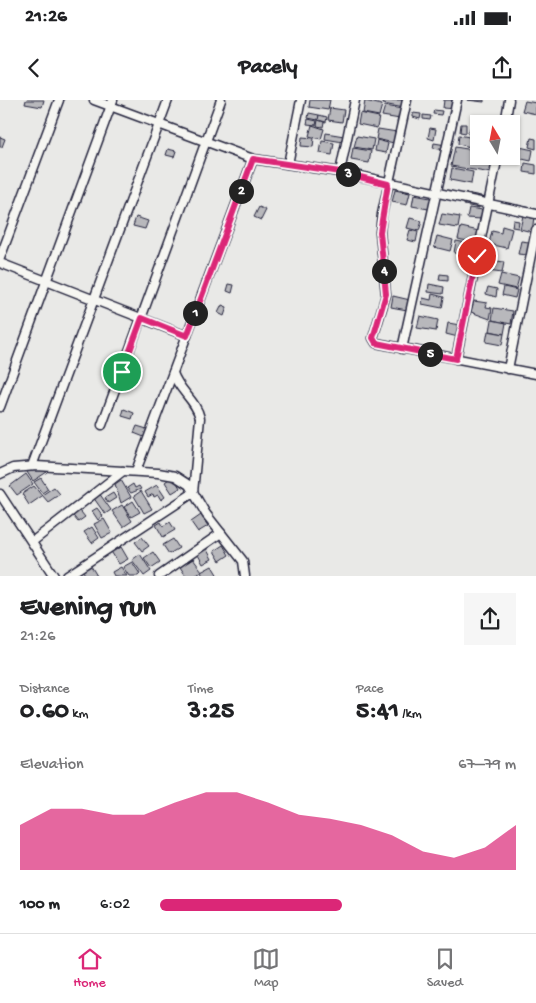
<!DOCTYPE html>
<html lang="en">
<head>
<meta charset="utf-8">
<style>
  :root { --surface:#fff; --page:#f6f6f6; --text:#202124; --muted:#757577; --line:#e0e0e0; --accent:#db2777 }
  body { margin:0; font-family:"Gochi Hand",sans-serif; background:var(--page); color:var(--text); height:100vh; display:flex; flex-direction:column; font-size:19px; white-space:nowrap }
  * { box-sizing:border-box; margin:0 }
  p { font-size:16px; color:var(--muted) }
  .icon { flex:none; width:28px; height:28px; fill:none; stroke:currentColor; stroke-width:2; stroke-linecap:round; stroke-linejoin:round }
  .map { position:relative; height:476px; overflow:hidden }
  .drawer { display:flex; flex-direction:column; background:var(--surface); flex:1 }
  .drawer>* { flex:none }
  .needle { width:32px; rotate:350deg }
  .buttons { position:absolute; left:470px; top:15px; display:grid; gap:10px }
  .buttons a { display:grid; place-items:center; width:50px; height:50px; border-radius:0px; background:var(--surface); box-shadow:0 1px 4px #0004; font-size:25px }
  .pin { position:absolute; display:grid; place-items:center; width:42px; height:42px; color:#fff; margin:-21px; border:2px solid #fff; border-radius:50%; box-shadow:0 1px 5px #0007 }
  .km { position:absolute; width:25px; height:25px; margin:-12px; border-radius:50%; background:#222; color:#fff; font-size:14px; line-height:25px; text-align:center }
  .round { display:grid; place-items:center; flex:none; width:52px; height:52px; border-radius:0px; background:var(--page) }
  .head { display:flex; align-items:center; justify-content:space-between; height:85px; padding:0 20px }
  h1 { font-size:28px; font-weight:800; line-height:38px }
  .metrics { display:grid; grid-template-columns:repeat(3,1fr); gap:8px; height:85px; padding:5px 20px }
  .metrics div { display:grid; align-content:center }
  .metrics b { font-size:25px; font-weight:800 }
  .metrics small { font-size:14px; font-weight:400 }
  .metrics p { font-size:14px }
  .chart { height:140px; padding:10px 20px }
  .chart p { display:flex; justify-content:space-between }
  .chart svg { width:100%; height:90px; margin-top:5px; fill:var(--accent); opacity:.7 }
  ul { padding:0 20px; list-style:none; font-size:16px }
  li { display:grid; grid-template-columns:80px 60px 1fr; align-items:center; height:38px }
  li i { height:12px; border-radius:6px; background:var(--accent) }
  .status { display:flex; justify-content:space-between; align-items:center; height:35px; padding:0 25px; background:var(--surface); direction:ltr }
  .status svg { height:14px; fill:currentColor }
  header { display:flex; justify-content:space-between; align-items:center; height:65px; padding:0 20px; background:var(--surface); font-size:22px; font-weight:800 }
  .tab-bar { display:flex; justify-content:space-around; align-items:center; height:70px; border-top:1px solid var(--line); background:var(--surface); font-size:14px; color:var(--muted) }
  .tab-bar a { display:grid; justify-items:center; gap:2px }
  .tab-bar .selected { color:var(--accent) }
  .map>svg:first-child { display:block }
</style>
</head>
<body>
<div class="status"><b>21:26</b><svg viewBox="0 0 49 12"><path d="M0 12V9h3v3zM5 12V6h3v6zM10 12V3h3v9zM15 12V0h3v12zM26 1h20v11H26zM47 4h2v5h-2z"/></svg></div>
<header><svg class="icon" aria-label="back" viewBox="0 0 24 24"><path d="M15 5l-7 7 7 7"/></svg>Pacely<svg class="icon" aria-label="share" viewBox="0 0 24 24"><path d="M12 15V3M7 8l5-5 5 5M5 13v7h14v-7"/></svg></header>
<div class="map">
<svg width="536" height="476" viewBox="0 0 536 476">
  <rect width="100%" height="100%" fill="#e9e9e7"/>
  <filter id="ink" filterUnits="userSpaceOnUse"><feTurbulence type="fractalNoise" baseFrequency=".02" numOctaves="2"/><feDisplacementMap in="SourceGraphic" scale="10" xChannelSelector="R" yChannelSelector="G"/><feConvolveMatrix kernelMatrix="1 2 1 2 8 2 1 2 1" color-interpolation-filters="sRGB"/></filter>
  <g filter="url(#ink)">
    <!-- building -->
    <g fill="#b8b8bc" stroke="#22223b">
      <polygon points="26,0 44,0 42,7 25,4"/>
      <polygon points="310,0 330,0 328,10 309,7"/>
      <polygon points="384,0 406,0 404,8 383,4"/>
      <polygon points="444,0 456,0 455,9 443,8"/>
      <polygon points="467,0 484,0 484,2"/>
      <polygon points="365,1 382,5 379,16 363,13"/>
      <polygon points="525,1 536,3 536,14 522,11"/>
      <polygon points="385,6 402,9 400,19 382,16"/>
      <polygon points="330,8 344,10 342,22 328,20"/>
      <polygon points="434,10 442,11 441,15 433,14"/>
      <polygon points="309,13 319,15 318,20 308,18"/>
      <polygon points="360,13 379,17 377,28 358,24"/>
      <polygon points="413,13 421,14 420,19 413,17"/>
      <polygon points="319,15 327,17 326,22 318,20"/>
      <polygon points="423,15 431,16 430,20 423,19"/>
      <polygon points="487,18 503,20 503,24 486,24"/>
      <polygon points="308,19 317,21 316,25 307,24"/>
      <polygon points="318,20 324,22 323,27 317,26"/>
      <polygon points="461,24 466,24 466,33 460,32"/>
      <polygon points="312,25 324,29 321,39 309,36"/>
      <polygon points="471,25 479,26 479,36 468,34"/>
      <polygon points="430,28 436,29 434,40 428,38"/>
      <polygon points="378,29 397,32 394,43 376,39"/>
      <polygon points="326,33 344,36 343,42 325,39"/>
      <polygon points="459,35 479,39 479,49 458,44"/>
      <polygon points="357,36 374,39 372,50 354,47"/>
      <polygon points="0,37 5,39 2,47 0,47"/>
      <polygon points="302,37 314,38 313,47 301,46"/>
      <polygon points="531,38 536,39 536,49 529,47"/>
      <polygon points="377,40 388,43 386,53 375,51"/>
      <polygon points="322,41 334,43 332,55 320,53"/>
      <polygon points="434,43 446,45 445,50 433,48"/>
      <polygon points="511,45 533,50 531,61 509,56 511,56"/>
      <polygon points="455,47 479,51 479,56 494,56 491,73 451,66"/>
      <polygon points="353,48 371,51 369,63 351,60"/>
      <polygon points="168,49 176,51 174,57 166,55"/>
      <polygon points="525,63 536,65 536,74 524,72"/>
      <polygon points="452,68 473,72 471,84 450,80"/>
      <polygon points="395,90 410,93 407,105 392,102"/>
      <polygon points="466,93 481,96 479,108 464,105"/>
      <polygon points="414,95 436,99 434,110 412,106"/>
      <polygon points="517,105 535,109 532,132 520,129 524,111 516,109"/>
      <polygon points="259,107 266,110 261,120 254,117"/>
      <polygon points="469,108 483,110 481,119 467,118"/>
      <polygon points="442,114 460,117 458,128 439,125"/>
      <polygon points="136,117 148,121 145,129 133,126"/>
      <polygon points="410,118 422,121 419,131 407,128"/>
      <polygon points="513,120 519,121 518,128 512,127"/>
      <polygon points="502,126 512,129 507,148 489,144 492,131 501,133"/>
      <polygon points="461,127 479,131 476,143 458,139"/>
      <polygon points="410,130 418,132 416,142 407,140"/>
      <polygon points="437,136 453,140 450,151 434,147"/>
      <polygon points="456,141 478,145 475,157 454,153"/>
      <polygon points="521,141 529,142 527,155 518,154"/>
      <polygon points="483,159 504,162 502,173 481,170"/>
      <polygon points="440,174 448,175 448,181 439,180"/>
      <polygon points="501,174 519,178 516,189 498,185"/>
      <polygon points="229,184 234,185 232,193 227,191"/>
      <polygon points="429,184 444,187 443,194 428,192"/>
      <polygon points="488,187 497,189 496,197 486,194"/>
      <polygon points="504,187 517,190 515,198 502,195"/>
      <polygon points="432,194 444,197 442,208 422,204 423,198 431,200"/>
      <polygon points="393,196 410,200 407,210 391,207"/>
      <polygon points="474,201 487,203 486,207 492,208 490,219 471,212"/>
      <polygon points="222,205 227,207 224,216 218,213"/>
      <polygon points="494,208 513,211 511,224 492,220"/>
      <polygon points="420,216 438,220 436,231 417,228"/>
      <polygon points="492,220 506,223 504,234 490,231"/>
      <polygon points="448,223 460,225 458,237 446,234"/>
      <polygon points="488,231 504,234 502,245 486,242"/>
      <polygon points="124,309 134,313 132,319 122,316"/>
      <polygon points="137,326 147,329 144,337 134,333"/>
      <polygon points="40,363 47,372 33,381 27,372"/>
      <polygon points="26,374 33,384 17,395 10,386"/>
      <polygon points="173,376 180,388 172,393 165,382"/>
      <polygon points="41,378 48,389 42,393 34,382"/>
      <polygon points="121,380 131,397 121,403 115,384"/>
      <polygon points="133,384 135,388 139,386 141,389 131,393 127,388"/>
      <polygon points="157,385 165,397 161,400 158,395 154,397 153,394 148,397 145,392"/>
      <polygon points="34,386 42,396 29,405 22,394"/>
      <polygon points="54,387 60,394 48,402 42,395"/>
      <polygon points="141,391 152,409 144,413 134,396"/>
      <polygon points="99,393 111,410 105,414 93,397"/>
      <polygon points="113,393 116,398 108,403 105,398"/>
      <polygon points="133,401 140,412 131,417 124,407"/>
      <polygon points="122,405 132,421 123,427 112,411"/>
      <polygon points="77,407 85,417 78,422 70,412"/>
      <polygon points="97,408 103,416 98,420 92,411"/>
      <polygon points="201,415 208,426 198,432 191,422"/>
      <polygon points="104,419 112,433 102,438 94,424"/>
      <polygon points="161,422 163,426 170,422 175,430 163,437 156,425"/>
      <polygon points="92,427 99,438 92,443 84,432"/>
      <polygon points="142,437 149,446 142,451 135,442"/>
      <polygon points="173,439 179,448 169,454 163,445"/>
      <polygon points="223,445 229,455 220,461 214,451"/>
      <polygon points="115,447 117,450 121,447 128,459 119,464 110,450"/>
      <polygon points="206,448 212,459 203,464 197,453"/>
      <polygon points="153,452 160,462 151,468 144,458"/>
      <polygon points="140,454 151,471 144,476 132,460"/>
      <polygon points="186,459 188,462 193,459 202,471 195,476 186,476 178,464"/>
      <polygon points="132,462 140,474 138,476 129,476 123,467"/>
      <polygon points="86,465 88,468 91,466 97,476 86,476 81,468"/>
      <polygon points="212,466 218,476 203,476 201,472"/>
      <polygon points="121,467 127,476 114,476 112,472"/>
    </g>
    <g fill="none" stroke-linecap="round" stroke-linejoin="round">
      <defs>
        <g id="minor">
          <polyline points="94,0 253,59 340,72 536,114"/>
          <polyline points="407,0 382,114 380,132 386,195 373,238 376,243 536,274"/>
          <polyline points="505,24 509,0"/>
          <polyline points="288,64 301,0"/>
          <polyline points="340,72 355,0"/>
          <polyline points="0,158 59,0"/>
          <polyline points="0,163 187,236"/>
          <polyline points="402,249 457,0"/>
          <polyline points="456,259 498,56"/>
          <polyline points="508,269 536,130"/>
          <polyline points="0,307 113,0"/>
          <polyline points="102,325 221,0"/>
          <polyline points="32,366 168,0"/>
          <polyline points="136,371 253,59"/>
          <polyline points="0,374 13,368 36,366 158,373 175,376 189,385 206,414 243,461 245,476"/>
          <polyline points="0,394 54,476"/>
          <polyline points="32,442 123,371"/>
          <path d="M67,476L193,393L200,318C196,300 179,291 173,273"/>
          <polyline points="159,476 221,433"/>
        </g>
      </defs>
      <!-- minor casing -->
      <use href="#minor" stroke="#22223b" stroke-width="11"/>
      <!-- minor -->
      <use href="#minor" stroke="#f6f6f2" stroke-width="8"/>
    </g>
  </g>
  <g fill="none" stroke-linecap="round" stroke-linejoin="round" filter="url(#ink)">
    <defs>
      <polyline id="route" points="122,272 142,218 187,236 253,59 340,72 388,84 380,132 386,194 373,238 376,243 456,259 477,156"/>
    </defs>
    <!-- route casing -->
    <use href="#route" stroke="#fff" stroke-width="10"/>
    <!-- route -->
    <use href="#route" stroke="#db2777" stroke-width="6"/>
  </g>
</svg>
<div class="buttons">
<a><svg class="needle" viewBox="-14 -14 28 28"><path d="M0-13l5 13h-10z" fill="#e53935"/><path d="M0 13l5-13h-10z" fill="#757577"/></svg></a>
</div>
<div class="pin" style="left:122px;top:272px;background:#1e9e55"><svg class="icon" aria-label="arrive" viewBox="0 0 24 24"><path d="M6 21V4h12l-3 4 3 4H6"/></svg></div>
<div class="pin" style="left:477px;top:156px;background:#d93025"><svg class="icon" aria-label="check" viewBox="0 0 24 24"><path d="M5 12l5 5 9-10"/></svg></div>
<b class="km" style="left:195px;top:213px">1</b>
<b class="km" style="left:241px;top:91px">2</b>
<b class="km" style="left:348px;top:74px">3</b>
<b class="km" style="left:384px;top:171px">4</b>
<b class="km" style="left:430px;top:254px">5</b>
</div>
<section class="drawer">
<div class="head"><div><h1>Evening run</h1><p>21:26</p></div><a class="round"><svg class="icon" aria-label="share" viewBox="0 0 24 24"><path d="M12 15V3M7 8l5-5 5 5M5 13v7h14v-7"/></svg></a></div>
<div class="metrics">
<div><p>Distance</p><b>0.60<small> km</small></b></div>
<div><p>Time</p><b>3:25</b></div>
<div><p>Pace</p><b>5:41<small> /km</small></b></div>
</div>
<div class="chart"><p><span>Elevation</span>67–79 m</p>
<svg viewBox="0 0 160 44" preserveAspectRatio="none"><path d="M0 44V22L10 14L20 14L30 17L40 17L50 11L60 6L70 6L80 11L90 17L100 19L110 22L120 27L130 35L140 38L150 33L160 22V44z"/></svg>
</div>
<ul>
<li><b>100 m</b>6:02<i style="width:51%"></i></li>
</ul>
</section>
<nav class="tab-bar">
<a class="selected"><svg class="icon" aria-label="home" viewBox="0 0 24 24"><path d="M3 11l9-7 9 7M6 9v11h12V9"/></svg>Home</a>
<a><svg class="icon" aria-label="map" viewBox="0 0 24 24"><path d="M3 6l6-2 6 2 6-2v14l-6 2-6-2-6 2zM9 4v14M15 6v14"/></svg>Map</a>
<a><svg class="icon" aria-label="saved" viewBox="0 0 24 24"><path d="M7 4h10v16l-5-4-5 4z"/></svg>Saved</a>
</nav>
</body>
</html>
